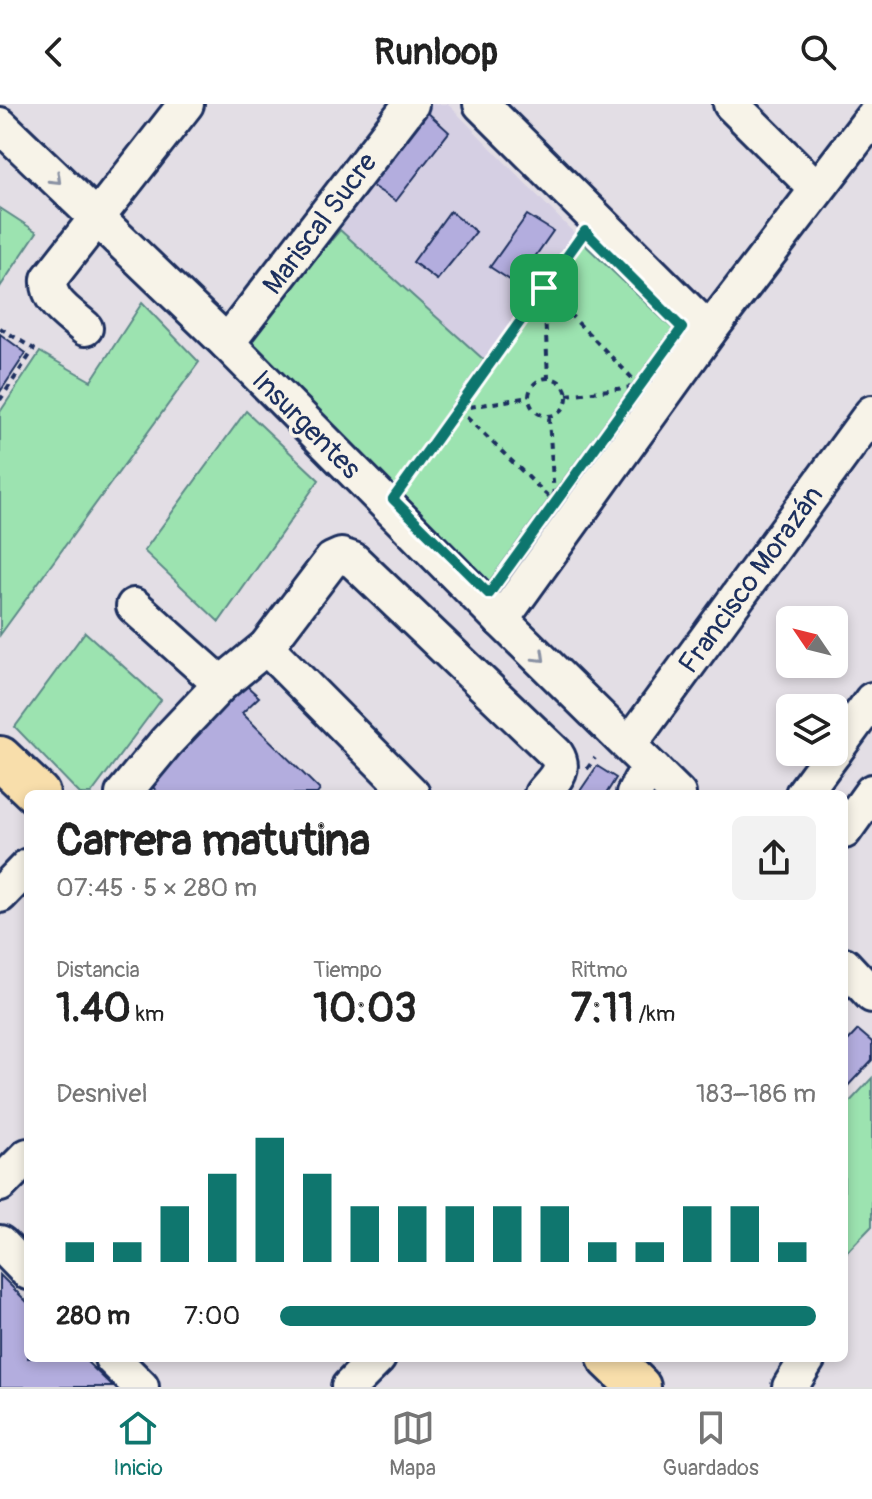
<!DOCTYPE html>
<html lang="es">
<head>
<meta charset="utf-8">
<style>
  :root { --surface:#fff; --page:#f2f2f2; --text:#222; --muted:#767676; --line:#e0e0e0; --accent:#0f766e }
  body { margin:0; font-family:Pangolin,sans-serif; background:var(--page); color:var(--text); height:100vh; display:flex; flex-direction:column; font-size:30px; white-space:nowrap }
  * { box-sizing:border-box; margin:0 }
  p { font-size:26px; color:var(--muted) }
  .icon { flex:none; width:44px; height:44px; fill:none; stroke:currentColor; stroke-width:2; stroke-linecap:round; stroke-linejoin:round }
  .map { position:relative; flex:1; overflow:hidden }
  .panel { position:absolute; left:24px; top:686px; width:824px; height:572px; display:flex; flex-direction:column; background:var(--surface); border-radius:12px; box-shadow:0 4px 12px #0003 }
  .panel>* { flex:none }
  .needle { width:52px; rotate:305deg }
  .fabs { position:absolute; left:776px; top:502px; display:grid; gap:16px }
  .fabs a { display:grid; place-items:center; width:72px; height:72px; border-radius:12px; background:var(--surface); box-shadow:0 4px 12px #0003; font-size:40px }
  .pin { position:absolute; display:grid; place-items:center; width:68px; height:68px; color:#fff; margin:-34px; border-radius:16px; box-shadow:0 4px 12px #0006 }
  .round { display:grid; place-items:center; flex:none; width:84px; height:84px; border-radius:12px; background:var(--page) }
  .headline { display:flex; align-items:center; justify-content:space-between; height:136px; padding:0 32px }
  h1 { font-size:44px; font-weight:800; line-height:60px }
  .stats { display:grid; grid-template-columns:repeat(3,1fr); gap:12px; height:136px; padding:8px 32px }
  .stats div { display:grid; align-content:center }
  .stats b { font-size:40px; font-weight:800 }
  .stats small { font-size:22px; font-weight:400 }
  .stats p { font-size:22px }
  .chart { height:224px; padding:16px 32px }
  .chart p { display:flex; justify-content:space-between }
  .chart svg { width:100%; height:144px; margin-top:8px; stroke:var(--accent); stroke-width:6 }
  ul { padding:0 32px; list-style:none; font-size:26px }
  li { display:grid; grid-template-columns:128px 96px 1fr; align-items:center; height:60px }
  li i { height:20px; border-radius:10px; background:var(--accent) }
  header { display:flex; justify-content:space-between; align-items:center; height:104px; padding:0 32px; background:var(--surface); font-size:36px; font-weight:800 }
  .tab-bar { display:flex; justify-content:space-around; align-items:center; height:112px; border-top:2px solid var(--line); background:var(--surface); font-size:22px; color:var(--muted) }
  .tab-bar a { display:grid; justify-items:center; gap:4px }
  .tab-bar .selected { color:var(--accent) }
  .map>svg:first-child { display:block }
</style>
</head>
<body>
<header><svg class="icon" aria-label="back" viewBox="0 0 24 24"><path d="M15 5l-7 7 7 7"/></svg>Runloop<svg class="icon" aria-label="search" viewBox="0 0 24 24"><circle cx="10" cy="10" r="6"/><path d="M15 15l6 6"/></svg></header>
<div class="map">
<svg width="872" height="1283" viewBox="0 0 872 1283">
  <rect width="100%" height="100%" fill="#e3dee5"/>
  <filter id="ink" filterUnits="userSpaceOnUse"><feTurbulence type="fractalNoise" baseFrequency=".0125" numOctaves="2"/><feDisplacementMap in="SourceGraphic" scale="16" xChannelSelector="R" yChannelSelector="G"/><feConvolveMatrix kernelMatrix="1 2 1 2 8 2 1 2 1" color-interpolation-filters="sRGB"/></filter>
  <g filter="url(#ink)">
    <!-- built -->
    <polygon fill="#d5cfe3" points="432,0 448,0 576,131 484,256 334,136 369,80"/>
    <!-- green -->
    <g fill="#9ce3b0" stroke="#5c8987" stroke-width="2">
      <polygon points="0,104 37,128 0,183"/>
      <polygon points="340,126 484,256 389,391 241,243"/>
      <polygon points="581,137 673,225 488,479 399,389"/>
      <polygon points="142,199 199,258 0,531 0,308 40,248 91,277"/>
      <polygon points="246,307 319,376 219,518 144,447"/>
      <polygon points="85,528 161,596 91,690 80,690 15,623"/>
      <polygon points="872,974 872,1122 844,1151 844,1004"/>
    </g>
    <!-- building -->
    <g fill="#b3adde" stroke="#1b2f5e" stroke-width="2">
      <polygon points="426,7 449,28 396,97 369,80"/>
      <polygon points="450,107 476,128 437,176 413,158"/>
      <polygon points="527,111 553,127 516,180 490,163"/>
      <polygon points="0,230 26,249 0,288"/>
      <polygon points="235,571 259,593 242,609 320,686 317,690 159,690 143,672"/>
      <polygon points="597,662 616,674 606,690 578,690"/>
      <polygon points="858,926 872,938 872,956 844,986 844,941"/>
      <polygon points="0,1171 28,1199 28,1254 83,1254 113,1283 0,1283"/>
    </g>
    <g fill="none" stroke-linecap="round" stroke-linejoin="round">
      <defs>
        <g id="minor">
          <polyline points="481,0 709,227"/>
          <polyline points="731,0 817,85"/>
          <polyline points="0,21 227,239 501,516 678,690"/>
          <path d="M85,224C70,210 47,198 49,175L186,0"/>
          <polyline points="227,239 411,0"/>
          <polyline points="134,502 221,580"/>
          <polyline points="501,516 709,227 872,14"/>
          <polyline points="266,543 412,690"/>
          <polyline points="629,641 872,309"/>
          <polyline points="834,648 872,596"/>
          <path d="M123,690L166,638L221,580L266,543L332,456L341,452L353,456L556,650C567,667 552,677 542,690"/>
          <polyline points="634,690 640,678 654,666"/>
          <polyline points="803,690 834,648"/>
          <polyline points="844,727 872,688"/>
          <polyline points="0,791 28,762"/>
          <polyline points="844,861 872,891"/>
          <polyline points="0,1080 28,1052"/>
          <polyline points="0,1139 28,1168"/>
          <polyline points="112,1254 141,1283"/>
          <polyline points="349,1283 378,1254"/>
          <polyline points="790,1283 808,1254"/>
        </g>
        <g id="major">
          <polyline points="0,654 38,690"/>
          <polyline points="609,1254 639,1283"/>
        </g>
      </defs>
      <!-- minor casing -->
      <use href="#minor" stroke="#1b2f5e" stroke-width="40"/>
      <!-- major casing -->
      <use href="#major" stroke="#1b2f5e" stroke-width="48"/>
      <!-- path -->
      <g stroke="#1b2f5e" stroke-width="4" stroke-dasharray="6 6" stroke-linecap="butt">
        <polyline points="544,184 638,280"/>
        <polyline points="544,186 548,274"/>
        <polyline points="0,224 34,245 0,296"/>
        <circle cx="548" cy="293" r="19"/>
        <polyline points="567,291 633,283"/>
        <polyline points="458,305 553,397"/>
        <polyline points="458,305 529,293"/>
        <polyline points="549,314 554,393"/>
        <polyline points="404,380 578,137"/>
        <polyline points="587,665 595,654"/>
      </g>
      <!-- minor -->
      <use href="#minor" stroke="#f7f3e8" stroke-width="34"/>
      <!-- major -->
      <use href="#major" stroke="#f8deab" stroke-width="42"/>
    </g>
    <!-- one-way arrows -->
    <defs><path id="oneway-chevron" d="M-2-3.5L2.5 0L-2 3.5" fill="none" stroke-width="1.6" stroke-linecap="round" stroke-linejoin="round" transform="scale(2)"/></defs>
    <g stroke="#8991a3">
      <use href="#oneway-chevron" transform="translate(56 75) rotate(44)"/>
      <use href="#oneway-chevron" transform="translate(540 553) rotate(44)"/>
    </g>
  </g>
  <g fill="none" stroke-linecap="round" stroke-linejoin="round" filter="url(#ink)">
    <defs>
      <polygon id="route" points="585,127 682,224 489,490 393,395"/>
    </defs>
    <!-- route casing -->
    <use href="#route" stroke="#fff" stroke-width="16"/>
    <!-- route -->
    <use href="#route" stroke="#0f766e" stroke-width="10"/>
  </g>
  <g text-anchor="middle" stroke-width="7" stroke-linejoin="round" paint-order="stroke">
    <!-- street labels -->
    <g font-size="28" fill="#1b2f5e" stroke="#f7f3e8">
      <text transform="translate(319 119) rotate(-53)" y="10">Mariscal Sucre</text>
      <text transform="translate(307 320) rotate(45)" y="10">Insurgentes</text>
      <text transform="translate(750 475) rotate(-54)" y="10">Francisco Morazán</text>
    </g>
  </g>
</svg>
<div class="fabs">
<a><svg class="needle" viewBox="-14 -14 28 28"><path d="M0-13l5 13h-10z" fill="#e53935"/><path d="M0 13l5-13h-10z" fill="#767676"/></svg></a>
<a><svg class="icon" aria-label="layers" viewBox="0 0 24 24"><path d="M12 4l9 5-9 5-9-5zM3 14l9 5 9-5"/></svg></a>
</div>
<div class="pin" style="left:544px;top:184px;background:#1e9e55"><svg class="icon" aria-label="arrive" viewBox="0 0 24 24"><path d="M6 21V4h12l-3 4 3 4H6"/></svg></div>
<section class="panel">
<div class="headline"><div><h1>Carrera matutina</h1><p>07:45 · 5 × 280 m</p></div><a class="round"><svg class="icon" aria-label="share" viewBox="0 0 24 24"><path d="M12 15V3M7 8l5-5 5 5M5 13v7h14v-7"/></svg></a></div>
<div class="stats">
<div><p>Distancia</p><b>1.40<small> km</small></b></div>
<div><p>Tiempo</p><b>10:03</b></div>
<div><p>Ritmo</p><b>7:11<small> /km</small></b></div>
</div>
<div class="chart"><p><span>Desnivel</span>183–186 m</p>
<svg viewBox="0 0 160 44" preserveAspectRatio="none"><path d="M5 44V38M15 44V38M25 44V27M35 44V17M45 44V6M55 44V17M65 44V27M75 44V27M85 44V27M95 44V27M105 44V27M115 44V38M125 44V38M135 44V27M145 44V27M155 44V38"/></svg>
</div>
<ul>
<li><b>280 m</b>7:00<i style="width:100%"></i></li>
</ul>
</section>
</div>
<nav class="tab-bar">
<a class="selected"><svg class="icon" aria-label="home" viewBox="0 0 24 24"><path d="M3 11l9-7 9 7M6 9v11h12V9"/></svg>Inicio</a>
<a><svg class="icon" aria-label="map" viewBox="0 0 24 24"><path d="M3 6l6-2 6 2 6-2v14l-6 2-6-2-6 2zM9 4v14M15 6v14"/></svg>Mapa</a>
<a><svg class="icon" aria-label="saved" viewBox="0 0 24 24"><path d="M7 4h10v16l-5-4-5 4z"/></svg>Guardados</a>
</nav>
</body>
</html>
